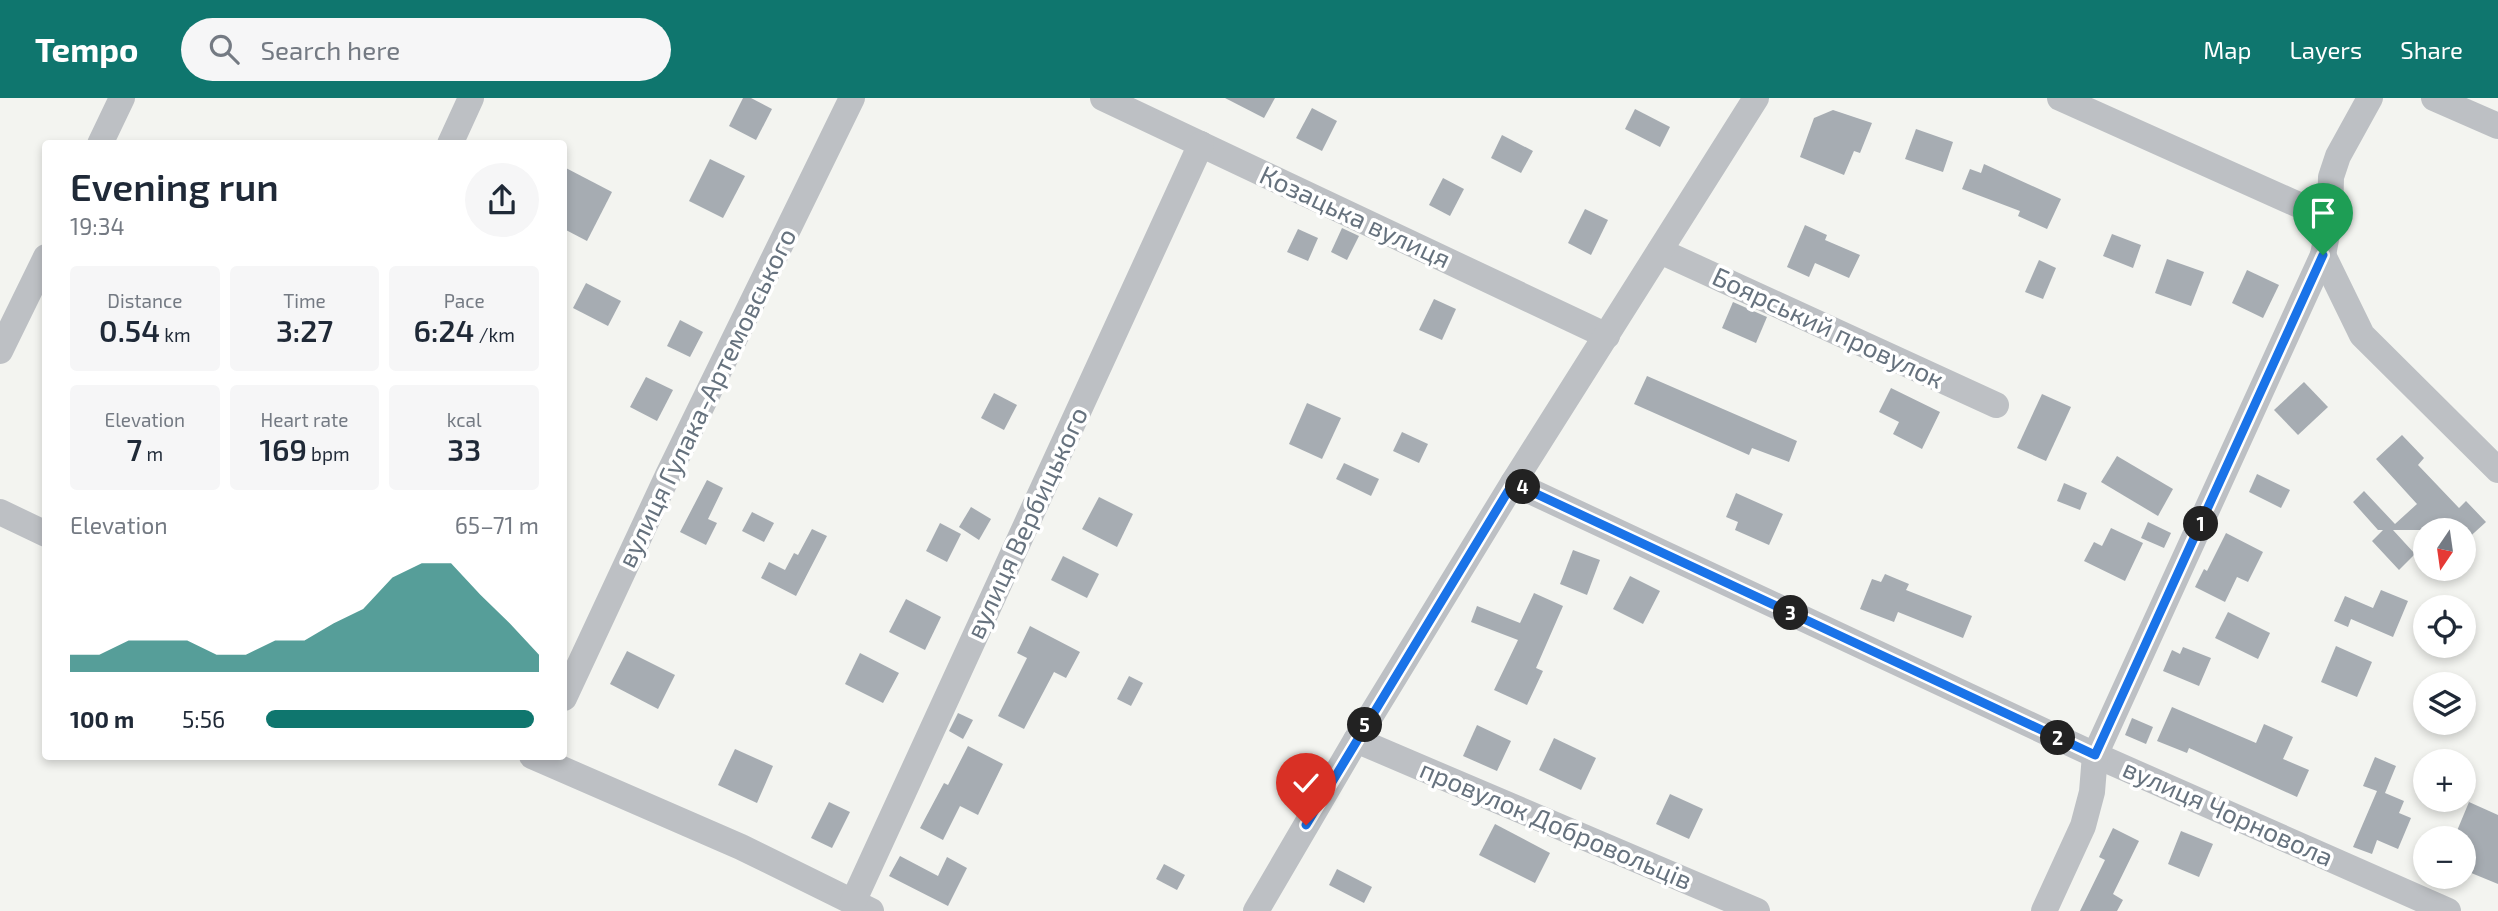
<!DOCTYPE html>
<html lang="en">
<head>
<meta charset="utf-8">
<style>
  :root { --surface:#fff; --page:#f6f6f7; --text:#1f2937; --muted:#747a83; --accent:#0f766e }
  body { margin:0; font-family:"Exo 2",sans-serif; background:var(--page); color:var(--text); height:100vh; display:flex; flex-direction:column; font-size:26px; white-space:nowrap }
  * { box-sizing:border-box; margin:0 }
  p { font-size:23px; color:var(--muted) }
  .icon { flex:none; width:38px; height:38px; fill:none; stroke:currentColor; stroke-width:2; stroke-linecap:round; stroke-linejoin:round }
  .map { position:relative; flex:1; overflow:hidden }
  .drawer { position:absolute; left:42px; top:42px; width:525px; height:620px; display:flex; flex-direction:column; background:var(--surface); border-radius:7px; box-shadow:0 4px 10px #0003 }
  .drawer>* { flex:none }
  .needle { width:46px; rotate:193deg }
  .controls { position:absolute; left:2413px; top:420px; display:grid; gap:14px }
  .controls a { display:grid; place-items:center; width:63px; height:63px; border-radius:50%; background:var(--surface); box-shadow:0 4px 10px #0003; font-size:35px }
  .pin { position:absolute; display:grid; place-items:center; width:60px; height:60px; color:#fff; margin:-72px -30px; border-radius:50% 50% 50% 0; rotate:-45deg; box-shadow:0 0 7px #0007 }
  .pin .icon { rotate:45deg }
  .km { position:absolute; width:35px; height:35px; margin:-18px; border-radius:50%; background:#222; color:#fff; font-size:19px; line-height:35px; text-align:center }
  .round { display:grid; place-items:center; flex:none; width:74px; height:74px; border-radius:37px; background:var(--page) }
  .head { display:flex; align-items:center; justify-content:space-between; height:119px; padding:0 28px }
  h1 { font-size:38px; font-weight:600; line-height:52px }
  .metrics { display:grid; grid-template-columns:repeat(3,1fr); gap:10px; height:119px; padding:7px 28px }
  .metrics div { display:grid; align-content:center; border-radius:7px; background:var(--page); text-align:center }
  .metrics b { font-size:30px; font-weight:600 }
  .metrics small { font-size:19px; font-weight:400 }
  .metrics p { font-size:19px }
  .chart { height:196px; padding:14px 28px }
  .chart p { display:flex; justify-content:space-between }
  .chart svg { width:100%; height:126px; margin-top:7px; fill:var(--accent); opacity:.7 }
  ul { padding:0 28px; list-style:none; font-size:23px }
  li { display:grid; grid-template-columns:112px 84px 1fr; align-items:center; height:52px }
  li i { height:18px; border-radius:9px; background:var(--accent) }
  header { display:flex; align-items:center; gap:42px; box-sizing:border-box; height:98px; padding:0 35px; background:var(--accent); color:#fff }
  header strong { font-size:33px }
  nav { display:flex; gap:38px; margin-inline-start:auto; font-size:24px }
  .search { width:490px; height:63px; background:var(--page); display:flex; align-items:center; gap:18px; box-sizing:border-box; padding:0 24px; border-radius:38px; color:var(--muted); font-size:26px }
  .map>svg:first-child { display:block }
</style>
</head>
<body>
<header>
<strong>Tempo</strong>
<div class="search"><svg class="icon" aria-label="search" viewBox="0 0 24 24"><circle cx="10" cy="10" r="6"/><path d="M15 15l6 6"/></svg>Search here</div>
<nav><a>Map</a><a>Layers</a><a>Share</a></nav>
</header>
<div class="map">
<svg width="2498" height="813" viewBox="0 0 2498 813">
  <rect width="100%" height="100%" fill="#f3f4f0"/>
  <!-- building -->
  <g fill="#a6acb2">
    <polygon points="743,0 751,0 772,11 756,42 729,28"/>
    <polygon points="1225,0 1275,0 1264,20"/>
    <polygon points="1312,10 1337,23 1322,53 1296,40"/>
    <polygon points="1635,11 1670,29 1660,49 1625,31"/>
    <polygon points="1833,12 1872,25 1860,55 1854,53 1844,77 1800,59 1814,20"/>
    <polygon points="1916,31 1953,44 1943,74 1905,61"/>
    <polygon points="1502,37 1533,53 1521,75 1491,60"/>
    <polygon points="710,61 745,78 723,120 689,103"/>
    <polygon points="1984,66 2061,101 2047,131 2018,118 2020,113 1962,91 1970,71 1981,75"/>
    <polygon points="564,69 612,94 587,143 564,131"/>
    <polygon points="1443,80 1464,91 1450,118 1429,107"/>
    <polygon points="1585,111 1608,122 1591,157 1568,145"/>
    <polygon points="1805,127 1827,137 1825,142 1860,157 1849,180 1815,165 1809,179 1787,169"/>
    <polygon points="1342,130 1359,138 1347,162 1331,154"/>
    <polygon points="1298,131 1318,140 1308,163 1287,154"/>
    <polygon points="2112,136 2141,147 2133,170 2103,158"/>
    <polygon points="2167,161 2204,174 2191,208 2155,195"/>
    <polygon points="2039,162 2056,170 2043,201 2025,194"/>
    <polygon points="2247,172 2279,187 2263,220 2232,205"/>
    <polygon points="586,185 621,203 608,228 573,210"/>
    <polygon points="1434,201 1456,211 1442,242 1419,232"/>
    <polygon points="1733,204 1767,219 1756,245 1722,230"/>
    <polygon points="680,222 703,234 690,259 667,248"/>
    <polygon points="1647,278 1797,343 1789,364 1752,350 1749,357 1634,306"/>
    <polygon points="646,279 673,292 657,323 630,309"/>
    <polygon points="2304,284 2328,309 2298,337 2274,312"/>
    <polygon points="1891,290 1940,314 1922,351 1893,336 1899,324 1879,314"/>
    <polygon points="994,295 1017,307 1004,332 981,320"/>
    <polygon points="2042,296 2071,309 2046,363 2017,350"/>
    <polygon points="1307,305 1341,320 1322,361 1289,346"/>
    <polygon points="1402,334 1428,346 1419,365 1393,353"/>
    <polygon points="2402,337 2424,360 2418,367 2459,410 2466,403 2486,424 2464,444 2464,432 2393,432 2415,456 2399,472 2372,443 2383,432 2378,432 2353,404 2364,393 2395,426 2417,406 2376,361"/>
    <polygon points="2117,358 2173,391 2158,418 2101,384"/>
    <polygon points="1344,365 1379,381 1371,398 1336,381"/>
    <polygon points="2257,376 2290,392 2281,410 2249,394"/>
    <polygon points="707,382 723,390 708,421 717,425 706,447 680,434"/>
    <polygon points="2064,385 2087,395 2080,412 2057,403"/>
    <polygon points="1736,395 1783,416 1769,447 1735,432 1738,424 1726,419"/>
    <polygon points="1099,399 1133,416 1117,449 1082,431"/>
    <polygon points="971,409 991,421 979,442 959,429"/>
    <polygon points="752,414 774,425 764,444 742,433"/>
    <polygon points="2148,424 2171,435 2164,450 2141,440"/>
    <polygon points="940,425 961,436 947,464 926,453"/>
    <polygon points="2111,430 2143,445 2125,483 2084,463 2094,444 2102,448"/>
    <polygon points="812,431 827,438 796,498 761,480 769,464 785,472 794,455 798,457"/>
    <polygon points="2226,435 2263,454 2248,484 2237,479 2225,504 2195,489 2204,471 2207,473"/>
    <polygon points="1573,452 1600,462 1587,497 1560,486"/>
    <polygon points="1063,458 1099,476 1087,500 1051,482"/>
    <polygon points="1885,476 1909,486 1906,492 1972,518 1963,540 1898,514 1894,524 1860,511 1872,481 1881,484"/>
    <polygon points="1630,478 1660,493 1643,526 1613,511"/>
    <polygon points="2381,492 2408,503 2393,539 2351,521 2348,529 2334,523 2345,498 2373,510"/>
    <polygon points="1534,495 1563,508 1536,570 1543,573 1527,607 1494,592 1518,542 1471,524 1477,508 1520,525"/>
    <polygon points="906,501 941,519 925,552 889,534"/>
    <polygon points="2228,514 2270,535 2258,561 2215,540"/>
    <polygon points="1030,528 1080,554 1066,580 1054,574 1024,631 998,618 1027,560 1017,555"/>
    <polygon points="2336,548 2372,564 2357,599 2321,584"/>
    <polygon points="2183,549 2211,560 2199,588 2163,573 2172,552 2180,556"/>
    <polygon points="627,553 675,577 658,611 610,586"/>
    <polygon points="860,555 899,575 883,605 845,586"/>
    <polygon points="1129,578 1143,585 1131,608 1117,601"/>
    <polygon points="2172,609 2256,645 2264,626 2293,639 2283,661 2309,672 2297,699 2189,650 2187,655 2157,643"/>
    <polygon points="958,615 973,622 963,641 949,633"/>
    <polygon points="2132,620 2153,629 2146,646 2125,637"/>
    <polygon points="1477,627 1511,643 1497,673 1463,658"/>
    <polygon points="1554,640 1596,660 1581,692 1539,672"/>
    <polygon points="968,648 1003,666 978,717 960,708 943,742 920,730 944,685 948,687"/>
    <polygon points="735,651 773,668 757,705 718,687"/>
    <polygon points="2375,659 2396,668 2385,695 2404,703 2399,715 2411,720 2398,751 2377,742 2372,756 2353,749 2377,693 2363,688"/>
    <polygon points="1670,696 1703,711 1689,741 1656,726"/>
    <polygon points="829,704 850,714 832,750 811,740"/>
    <polygon points="2469,704 2498,717 2498,786 2464,772 2464,740 2454,740"/>
    <polygon points="1495,726 1550,755 1535,785 1479,757"/>
    <polygon points="2113,730 2139,743 2113,796 2123,802 2117,813 2080,813 2105,762 2099,759"/>
    <polygon points="2181,733 2213,746 2199,779 2168,766"/>
    <polygon points="900,758 938,778 947,759 967,770 948,808 889,778"/>
    <polygon points="1164,766 1185,777 1177,792 1156,781"/>
    <polygon points="1337,771 1372,789 1364,805 1329,787"/>
  </g>
  <g fill="none" stroke-linecap="round" stroke-linejoin="round">
    <!-- minor -->
    <g stroke="#bdc0c4" stroke-width="26">
      <polyline points="1103,0 1607,238"/>
      <polyline points="2060,0 2330,121"/>
      <polyline points="2434,0 2498,28"/>
      <polyline points="100,46 122,0"/>
      <polyline points="450,46 471,0"/>
      <polyline points="1660,153 1996,307"/>
      <polyline points="2323,157 2362,237 2498,372"/>
      <polyline points="0,253 46,159"/>
      <polyline points="1513,385 2095,657 2448,813"/>
      <polyline points="0,414 46,436"/>
      <polyline points="564,600 668,377 852,0"/>
      <polyline points="1356,642 1757,813"/>
      <polyline points="532,658 741,749 871,813"/>
      <polyline points="853,804 1201,46"/>
      <polyline points="1256,813 1356,642 1513,385 1756,0"/>
      <polyline points="2044,813 2083,728 2092,694 2095,657 2323,157 2330,121 2331,79 2338,58 2370,0"/>
    </g>
  </g>
  <g fill="none" stroke-linecap="round" stroke-linejoin="round">
    <defs>
      <polyline id="route" points="1306,727 1513,385 2095,657 2323,157"/>
    </defs>
    <!-- route casing -->
    <use href="#route" stroke="#fff" stroke-width="14"/>
    <!-- route -->
    <use href="#route" stroke="#1a73e8" stroke-width="9"/>
  </g>
  <g text-anchor="middle" stroke-width="7" stroke-linejoin="round" paint-order="stroke">
    <!-- street labels -->
    <g font-size="26" fill="#66727e" stroke="#fff">
      <text transform="translate(1355 119) rotate(25)" y="9">Козацька вулиця</text>
      <text transform="translate(1828 230) rotate(25)" y="9">Боярський провулок</text>
      <text transform="translate(707 300) rotate(-64)" y="9">вулиця Гулака-Артемовського</text>
      <text transform="translate(1027 425) rotate(-65)" y="9">вулиця Вербицького</text>
      <text transform="translate(2228 715) rotate(24)" y="9">вулиця Чорновола</text>
      <text transform="translate(1556 727) rotate(23)" y="9">провулок Добровольців</text>
    </g>
  </g>
</svg>
<div class="controls">
<a><svg class="needle" viewBox="-14 -14 28 28"><path d="M0-13l5 13h-10z" fill="#e53935"/><path d="M0 13l5-13h-10z" fill="#747a83"/></svg></a>
<a><svg class="icon" aria-label="locate" viewBox="0 0 24 24"><circle cx="12" cy="12" r="6"/><path d="M12 2v4M12 18v4M2 12h4M18 12h4"/></svg></a>
<a><svg class="icon" aria-label="layers" viewBox="0 0 24 24"><path d="M12 4l9 5-9 5-9-5zM3 14l9 5 9-5"/></svg></a>
<a>+</a>
<a>−</a>
</div>
<div class="pin" style="left:2323px;top:157px;background:#1e9e55"><svg class="icon" aria-label="arrive" viewBox="0 0 24 24"><path d="M6 21V4h12l-3 4 3 4H6"/></svg></div>
<div class="pin" style="left:1306px;top:727px;background:#d93025"><svg class="icon" aria-label="check" viewBox="0 0 24 24"><path d="M5 12l5 5 9-10"/></svg></div>
<b class="km" style="left:2201px;top:426px">1</b>
<b class="km" style="left:2058px;top:640px">2</b>
<b class="km" style="left:1791px;top:515px">3</b>
<b class="km" style="left:1523px;top:389px">4</b>
<b class="km" style="left:1365px;top:627px">5</b>
<section class="drawer">
<div class="head"><div><h1>Evening run</h1><p>19:34</p></div><a class="round"><svg class="icon" aria-label="share" viewBox="0 0 24 24"><path d="M12 15V3M7 8l5-5 5 5M5 13v7h14v-7"/></svg></a></div>
<div class="metrics">
<div><p>Distance</p><b>0.54<small> km</small></b></div>
<div><p>Time</p><b>3:27</b></div>
<div><p>Pace</p><b>6:24<small> /km</small></b></div>
</div>
<div class="metrics">
<div><p>Elevation</p><b>7<small> m</small></b></div>
<div><p>Heart rate</p><b>169<small> bpm</small></b></div>
<div><p>kcal</p><b>33</b></div>
</div>
<div class="chart"><p><span>Elevation</span>65–71 m</p>
<svg viewBox="0 0 160 44" preserveAspectRatio="none"><path d="M0 44V38L10 38L20 33L30 33L40 33L50 38L60 38L70 33L80 33L90 27L100 22L110 11L120 6L130 6L140 17L150 27L160 38V44z"/></svg>
</div>
<ul>
<li><b>100 m</b>5:56<i style="width:98%"></i></li>
</ul>
</section>
</div>
</body>
</html>
